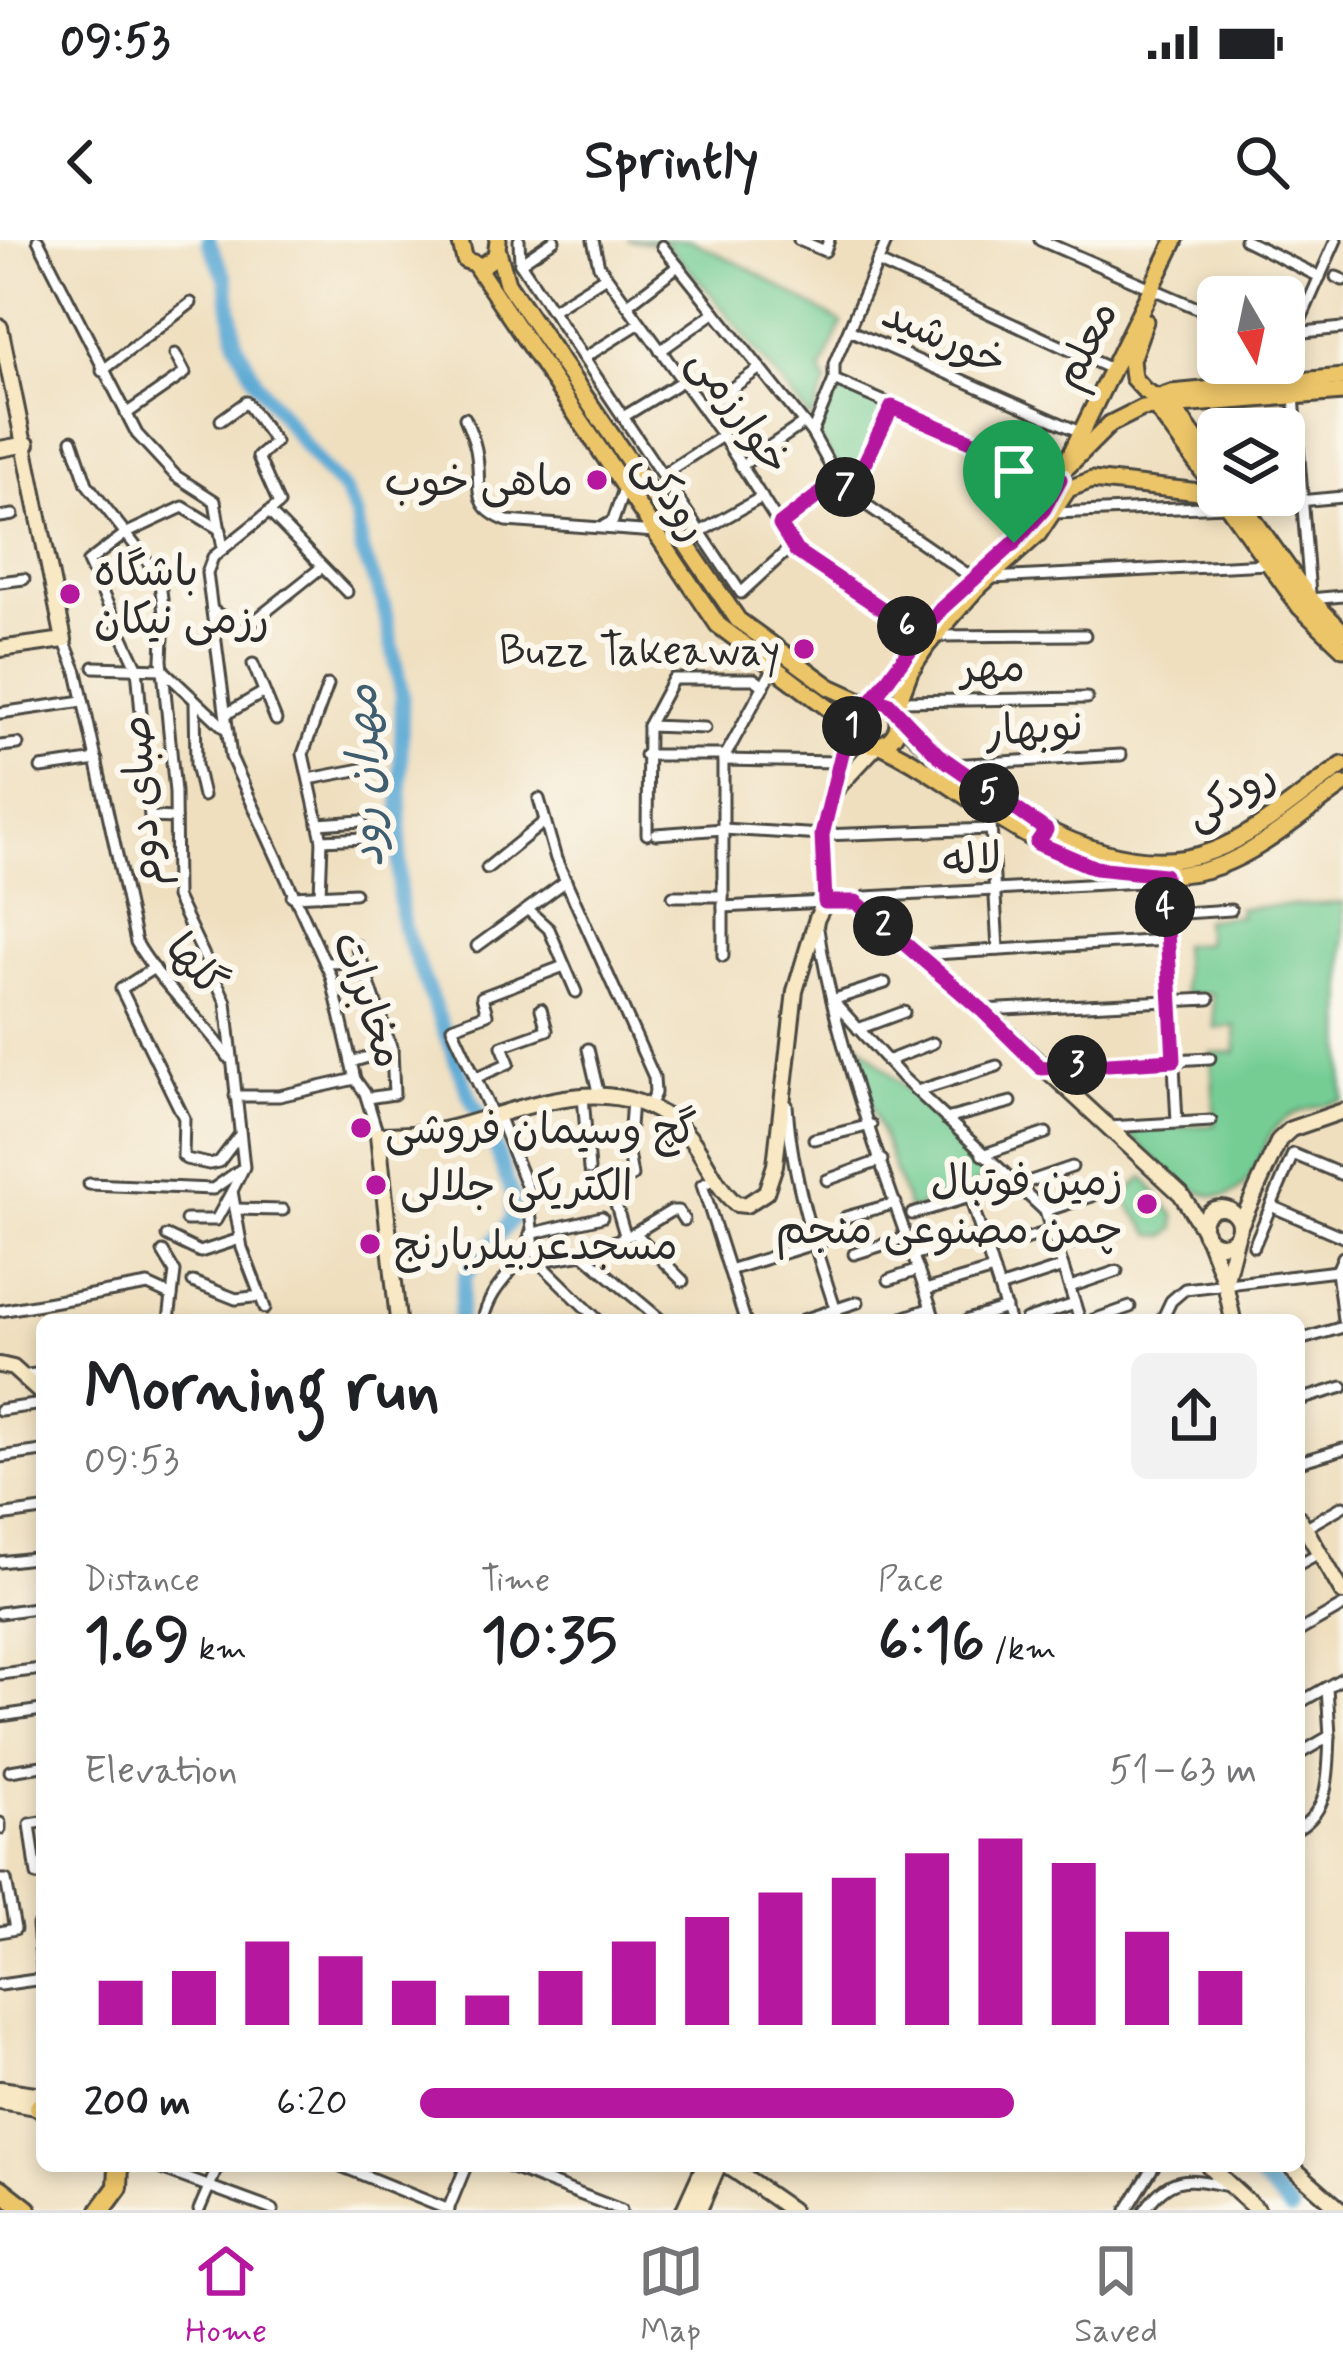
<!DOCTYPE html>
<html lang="en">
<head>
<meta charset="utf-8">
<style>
  :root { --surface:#fff; --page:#f2f2f2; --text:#202124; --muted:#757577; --line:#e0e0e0; --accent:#b5179e }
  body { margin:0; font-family:Mynerve,"Playpen Sans Arabic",sans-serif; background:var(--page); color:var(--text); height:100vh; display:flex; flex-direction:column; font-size:45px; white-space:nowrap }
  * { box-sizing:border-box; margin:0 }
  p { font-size:39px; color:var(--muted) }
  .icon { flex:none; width:66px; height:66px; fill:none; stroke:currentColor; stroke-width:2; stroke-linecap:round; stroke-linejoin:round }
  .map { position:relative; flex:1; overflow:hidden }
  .side { position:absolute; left:36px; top:1074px; width:1269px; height:858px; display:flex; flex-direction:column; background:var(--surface); border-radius:18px; box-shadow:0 6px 18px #0003 }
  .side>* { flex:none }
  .needle { width:78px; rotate:171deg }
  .tools { position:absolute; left:1197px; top:36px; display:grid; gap:24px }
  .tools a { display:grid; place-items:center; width:108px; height:108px; border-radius:18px; background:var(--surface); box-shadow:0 6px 18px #0003; font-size:60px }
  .pin { position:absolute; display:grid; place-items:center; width:102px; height:102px; color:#fff; margin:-123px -51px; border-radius:50% 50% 50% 0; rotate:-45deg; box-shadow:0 0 12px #0007 }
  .pin .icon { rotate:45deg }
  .km { position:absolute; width:60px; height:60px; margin:-30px; border-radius:50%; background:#222; color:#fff; font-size:33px; line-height:60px; text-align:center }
  .round { display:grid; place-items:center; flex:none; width:126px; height:126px; border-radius:18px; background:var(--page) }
  .summary { display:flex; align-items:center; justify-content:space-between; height:204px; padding:0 48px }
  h1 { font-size:66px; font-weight:700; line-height:90px }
  .figures { display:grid; grid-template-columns:repeat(3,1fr); gap:18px; height:204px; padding:12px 48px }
  .figures div { display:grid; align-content:center }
  .figures b { font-size:60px; font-weight:700 }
  .figures small { font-size:33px; font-weight:400 }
  .figures p { font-size:33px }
  .chart { height:336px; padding:24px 48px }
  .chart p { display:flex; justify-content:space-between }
  .chart svg { width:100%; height:216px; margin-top:12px; stroke:var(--accent); stroke-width:6 }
  ul { padding:0 48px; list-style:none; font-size:39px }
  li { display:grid; grid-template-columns:192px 144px 1fr; align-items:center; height:90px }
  li i { height:30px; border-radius:15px; background:var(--accent) }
  .status { display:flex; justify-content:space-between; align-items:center; height:84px; padding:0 60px; background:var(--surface); direction:ltr }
  .status svg { height:33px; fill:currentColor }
  header { display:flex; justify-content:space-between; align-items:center; height:156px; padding:0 48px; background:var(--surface); font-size:54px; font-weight:700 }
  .menu { display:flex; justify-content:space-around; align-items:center; height:168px; border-top:3px solid var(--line); background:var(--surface); font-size:33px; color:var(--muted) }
  .menu a { display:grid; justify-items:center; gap:6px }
  .menu .active { color:var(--accent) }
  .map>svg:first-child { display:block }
</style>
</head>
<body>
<div class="status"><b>09:53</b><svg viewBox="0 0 49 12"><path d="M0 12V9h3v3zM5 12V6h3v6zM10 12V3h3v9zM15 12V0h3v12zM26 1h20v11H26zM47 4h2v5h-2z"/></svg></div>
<header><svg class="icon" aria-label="back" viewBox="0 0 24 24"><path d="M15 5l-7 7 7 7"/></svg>Sprintly<svg class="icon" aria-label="search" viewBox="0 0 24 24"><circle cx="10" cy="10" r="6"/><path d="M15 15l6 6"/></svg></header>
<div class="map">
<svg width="1343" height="1970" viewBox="0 0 1343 1970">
  <rect width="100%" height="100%" fill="#fbf7ec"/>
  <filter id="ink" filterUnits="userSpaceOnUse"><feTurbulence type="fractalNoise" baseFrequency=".00833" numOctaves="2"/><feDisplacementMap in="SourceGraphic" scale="24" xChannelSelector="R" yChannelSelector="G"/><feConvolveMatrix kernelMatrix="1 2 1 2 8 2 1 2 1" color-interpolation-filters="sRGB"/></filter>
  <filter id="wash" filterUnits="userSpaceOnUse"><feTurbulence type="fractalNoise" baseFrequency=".004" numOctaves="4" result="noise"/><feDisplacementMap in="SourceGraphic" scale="48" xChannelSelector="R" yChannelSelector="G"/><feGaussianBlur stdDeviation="2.7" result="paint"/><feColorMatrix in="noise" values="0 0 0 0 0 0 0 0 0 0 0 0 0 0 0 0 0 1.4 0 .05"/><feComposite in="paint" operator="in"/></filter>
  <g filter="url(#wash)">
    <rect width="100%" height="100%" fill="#efdfbf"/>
    <!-- green -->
    <g fill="#75cd94" stroke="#507c60" stroke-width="3">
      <polygon points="627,0 690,0 748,28 842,83 821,131 826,143 811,180 711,54 666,4"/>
      <polygon points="838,147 888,169 850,244 815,192"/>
      <path d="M1343,663V860C1326,865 1303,868 1288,877C1267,889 1264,912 1253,932C1219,996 1154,917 1125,890L1215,885L1211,813L1236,812L1235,786L1215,788L1212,754H1184L1181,705L1206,703L1204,679L1240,676L1239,668Z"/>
      <polygon points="844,788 990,932 968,950 909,970"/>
      <polygon points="1144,937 1175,976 1175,989 1166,996 1152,995 1122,957"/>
    </g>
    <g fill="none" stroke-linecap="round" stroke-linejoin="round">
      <!-- river -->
      <g stroke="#5aa9d4" stroke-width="15">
        <polyline points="208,0 226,39 236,102 257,143 323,229 344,250 357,277 362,311 383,362 402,455 399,654 403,686 470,857 492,897 512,956 512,979 465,1036 459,1080"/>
        <polyline points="1249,1926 1291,1970"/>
      </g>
    </g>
  </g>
  <g filter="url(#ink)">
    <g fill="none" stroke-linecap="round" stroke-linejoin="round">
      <defs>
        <g id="street">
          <polyline points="38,0 137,194 176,236 215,261 223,309"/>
          <polyline points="519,0 520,23"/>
          <polyline points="593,0 599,26 720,192 796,311 921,395"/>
          <polyline points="799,0 825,11 829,0"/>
          <polyline points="887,0 834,124 834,140 1059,238"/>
          <polyline points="1040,0 1218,77"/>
          <polyline points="1245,0 1320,37"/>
          <polyline points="662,6 812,193"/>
          <polyline points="877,22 1111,129"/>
          <polyline points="520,23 741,353 793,305"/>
          <polyline points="520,23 554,0"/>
          <polyline points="1336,37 1343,40"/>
          <polyline points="627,65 678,26"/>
          <polyline points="552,70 606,36"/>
          <polyline points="849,90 1080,192"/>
          <polyline points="1294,93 1343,88"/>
          <polyline points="660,111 715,72"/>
          <polyline points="584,118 640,83"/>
          <polyline points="102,131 191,63"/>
          <polyline points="834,140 812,193 838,240 855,257 973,338"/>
          <polyline points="1288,142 1285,115 1336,0"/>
          <polyline points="1294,156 1310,354"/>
          <polyline points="703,169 760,128"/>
          <polyline points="126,174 185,133 175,114"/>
          <polyline points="623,177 682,141"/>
          <path d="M465,178C470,190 476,203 477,216C482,249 469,266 507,281L655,292"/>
          <polyline points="221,180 246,162 275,202 258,217 279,264 213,317 207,333 231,517 331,736 355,839 365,853 378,895"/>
          <polyline points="72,200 87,244 159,336 164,373 162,420 175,552 176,657 226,762 244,927 232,951 242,1008 265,1068"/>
          <polyline points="741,226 804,183"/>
          <polyline points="662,235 722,196"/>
          <polyline points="850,252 892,167"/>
          <polyline points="1243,266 1343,257"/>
          <polyline points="269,272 347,352"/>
          <polyline points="1054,273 1227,266"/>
          <polyline points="0,277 13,275"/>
          <polyline points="780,285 838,240"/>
          <polyline points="604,286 613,281 624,249"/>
          <polyline points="700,292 762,257"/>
          <polyline points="991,338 1267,324"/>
          <polyline points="0,342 24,339"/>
          <polyline points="1310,359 1343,356"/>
          <polyline points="212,370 243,390 322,327"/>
          <polyline points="934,396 1085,395"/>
          <path d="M64,400L77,432L136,702C157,740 202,779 229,818"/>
          <polyline points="253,424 276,480"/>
          <polyline points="94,427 162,429"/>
          <polyline points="162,429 228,491"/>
          <polyline points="899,461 1087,458"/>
          <polyline points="195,463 196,525 203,556"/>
          <polyline points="0,473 83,461"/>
          <polyline points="228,473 264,452"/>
          <polyline points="648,486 705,488"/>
          <polyline points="0,506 18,504"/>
          <polyline points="645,515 726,515"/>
          <polyline points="723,520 839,522"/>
          <polyline points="951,525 1121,515"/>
          <polyline points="41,528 97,520"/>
          <polyline points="309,539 367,528"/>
          <polyline points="539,559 556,619 654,837 655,853 649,866"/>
          <polyline points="175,578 150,577 137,427 88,322 125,294 183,267 221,290"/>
          <polyline points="318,584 362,581"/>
          <polyline points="991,585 998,710"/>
          <polyline points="647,594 648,486 673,439 754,439 764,446"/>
          <polyline points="656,594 723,589 822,595 991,589"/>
          <polyline points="322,600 365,598"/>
          <polyline points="487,628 544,582"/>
          <polyline points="1164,635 1177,882"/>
          <polyline points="320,655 322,600 303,514 328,445"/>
          <polyline points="292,656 355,653"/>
          <polyline points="673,656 723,656"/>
          <polyline points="856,662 866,657 1159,641"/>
          <polyline points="723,667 825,662"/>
          <polyline points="528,670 549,689 576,752"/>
          <polyline points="1166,674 1231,670"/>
          <path d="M817,683C837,819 892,950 935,1080"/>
          <polyline points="356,705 392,810 394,854 367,858"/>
          <polyline points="477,706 566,641"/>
          <polyline points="916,715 1167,700"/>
          <polyline points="723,716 723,520 769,436"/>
          <polyline points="325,723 362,722"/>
          <polyline points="154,728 121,749 184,878 183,916"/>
          <polyline points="832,760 885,743"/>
          <polyline points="836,764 903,838 1045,971 1080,1080"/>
          <polyline points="982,770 1209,759"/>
          <polyline points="858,789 904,772"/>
          <polyline points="588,809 599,856"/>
          <polyline points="887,821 933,803"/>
          <polyline points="351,822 392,810"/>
          <polyline points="1046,827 1210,818"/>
          <polyline points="475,838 509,823 502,806 547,790 541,769"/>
          <polyline points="917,851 997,826"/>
          <polyline points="235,856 279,856 355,839"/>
          <polyline points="583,856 589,930"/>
          <polyline points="632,860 628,913 632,936"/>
          <path d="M787,865C792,940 815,1008 839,1080"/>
          <polyline points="497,873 528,950 534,1009 543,1026 598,1080"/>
          <polyline points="492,874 452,787 487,774 482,757 564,726"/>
          <polyline points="946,879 1011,862"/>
          <polyline points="1109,887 1211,881"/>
          <polyline points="814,899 871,885"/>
          <polyline points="982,915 1046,893"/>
          <polyline points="186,919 209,924 219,922 238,897"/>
          <polyline points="1002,934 970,957 1009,1080"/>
          <polyline points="715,939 702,945 745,1080"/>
          <polyline points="827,940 882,920"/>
          <polyline points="89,944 213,949 240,930"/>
          <polyline points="1016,946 1072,927"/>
          <polyline points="615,961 625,995"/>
          <polyline points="1271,966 1343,997"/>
          <polyline points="235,969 283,970"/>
          <polyline points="1045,971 1092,956"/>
          <polyline points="912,974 970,957"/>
          <polyline points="846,977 896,963"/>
          <polyline points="186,980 216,980 232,951"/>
          <polyline points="635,993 683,1041"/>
          <polyline points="530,994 602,977"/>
          <polyline points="167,996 200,1012 240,999"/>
          <polyline points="1254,1006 1293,914 1343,935"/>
          <polyline points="1057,1007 1104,994"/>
          <polyline points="987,1011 1051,991"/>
          <polyline points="163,1012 175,1032 172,1056"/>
          <polyline points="583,1014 635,993 671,971 678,971 684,980"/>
          <polyline points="854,1014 908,997"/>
          <polyline points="913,1015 982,994"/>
          <polyline points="1343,1017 1337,1031 1343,1080"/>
          <polyline points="540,1021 583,1014 661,1080"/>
          <polyline points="729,1030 823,1001"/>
          <polyline points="889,1040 918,1030"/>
          <polyline points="193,1042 236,1059 261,1056"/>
          <polyline points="1070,1047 1117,1031"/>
          <polyline points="999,1048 1063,1027"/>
          <polyline points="925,1050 993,1030"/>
          <polyline points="0,1071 148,1045 172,1056 169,1080"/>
          <polyline points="902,1078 931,1068"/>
          <path d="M483,1080C492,1040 520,1033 529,998"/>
          <polyline points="803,1080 858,1062"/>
          <polyline points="968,1080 1006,1068"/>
          <polyline points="1026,1080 1075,1064"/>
          <polyline points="1093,1080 1130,1067"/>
          <polyline points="1162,1080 1171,1061 1185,1049 1337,1031"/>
          <polyline points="1299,1100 1343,1087"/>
          <polyline points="22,1136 42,1133"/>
          <polyline points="1299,1160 1343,1147"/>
          <polyline points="0,1170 42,1164"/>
          <polyline points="0,1217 42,1211"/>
          <polyline points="1299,1222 1343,1209"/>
          <polyline points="0,1276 42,1270"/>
          <polyline points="1305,1288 1343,1266"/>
          <polyline points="0,1322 42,1317"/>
          <polyline points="1299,1324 1319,1313"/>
          <polyline points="0,1373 42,1367"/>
          <polyline points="1299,1391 1343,1366"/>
          <polyline points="0,1434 42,1429"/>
          <polyline points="1299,1463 1343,1438"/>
          <polyline points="0,1476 42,1470"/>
          <polyline points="1299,1514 1330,1496 1327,1448"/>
          <polyline points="10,1531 42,1526"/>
          <polyline points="42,1582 30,1584 37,1635 42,1634"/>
          <polyline points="0,1583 0,1589"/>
          <path d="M1299,1588C1331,1569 1328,1530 1330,1496"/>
          <polyline points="0,1640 6,1640 15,1689 0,1692"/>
          <polyline points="42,1684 38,1685 42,1729"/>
          <polyline points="0,1745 42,1739"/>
          <polyline points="153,1926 273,1970"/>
          <polyline points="341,1926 449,1970"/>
          <polyline points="507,1926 621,1970"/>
          <polyline points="199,1970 218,1926"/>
          <polyline points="448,1970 466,1926"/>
          <polyline points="1127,1970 1154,1926"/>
          <path d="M1145,1970C1170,1933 1188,1938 1228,1946"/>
        </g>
        <g id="secondary">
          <polyline points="0,87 64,400 0,409"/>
          <polyline points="0,209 27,204"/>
          <polyline points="837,548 877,505"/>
          <polyline points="825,662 856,662 982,770 1181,954 1205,992"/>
          <circle cx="1221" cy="986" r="18"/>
          <polyline points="1239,988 1279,900 1291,889 1343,871"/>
          <polyline points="1208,999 1225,1043 1233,1080"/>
          <polyline points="1225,1043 1237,996"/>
          <path d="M398,1080L378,895C401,895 430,894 452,888C525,869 607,828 675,883C704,906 709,941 736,964L746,965L766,952L775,925L795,751L817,678L825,662L822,595L842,513L853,490"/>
          <polyline points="0,1125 13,1128 42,1154"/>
          <polyline points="1299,1278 1343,1353"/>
          <polyline points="0,1849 42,1855"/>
          <polyline points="0,1861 42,1868"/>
          <polyline points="728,1926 791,1970"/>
          <polyline points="1209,1926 1257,1970"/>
          <polyline points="1291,1926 1341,1970"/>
          <polyline points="684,1970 704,1926"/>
          <polyline points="699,1970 718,1926"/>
        </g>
        <g id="primary">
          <polyline points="460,0 465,20 482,26 496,16 498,0"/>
          <polyline points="498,11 507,43 738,380 830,447 863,462"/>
          <polyline points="476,26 718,385 852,486"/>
          <polyline points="1145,81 1131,120 1133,138 1145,151 1171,165 1218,230"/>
          <polyline points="1159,157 1171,153 1343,137"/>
          <polyline points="1155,166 1218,252"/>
          <polyline points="1068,226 1110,184 1142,168 1343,152"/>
          <polyline points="1220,255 1300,367 1343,408"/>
          <polyline points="1236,255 1310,359 1343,392"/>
          <circle cx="875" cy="482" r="23"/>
          <polyline points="873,459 941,369 1014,303 1044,269 1175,0"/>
          <polyline points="895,471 910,431 927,405 975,350 1038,294 1068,249 1092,240 1218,254"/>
          <path d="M898,477C967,551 1106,651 1212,611C1259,594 1302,553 1343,525"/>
          <path d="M881,505C971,548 1039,628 1145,634C1170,636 1194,635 1218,626C1263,610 1304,572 1343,545"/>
        </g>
        <g id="highway">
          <polyline points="39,1867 42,1868"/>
          <polyline points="0,1949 27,1970"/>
          <polyline points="101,1970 118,1947 119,1926"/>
        </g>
      </defs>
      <!-- street casing -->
      <use href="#street" stroke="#484641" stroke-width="15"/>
      <!-- secondary casing -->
      <use href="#secondary" stroke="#484641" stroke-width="20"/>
      <!-- primary casing -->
      <use href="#primary" stroke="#484641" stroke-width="21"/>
      <!-- highway casing -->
      <use href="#highway" stroke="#484641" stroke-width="24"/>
      <!-- street -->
      <use href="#street" stroke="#fff" stroke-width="9"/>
      <!-- secondary -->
      <use href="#secondary" stroke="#f8e8c3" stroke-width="14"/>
      <!-- primary -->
      <use href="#primary" stroke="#edc569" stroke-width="15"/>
      <!-- highway -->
      <use href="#highway" stroke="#edc569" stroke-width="18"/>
    </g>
  </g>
  <g fill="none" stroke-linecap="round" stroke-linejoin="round" filter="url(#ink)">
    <defs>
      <polyline id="route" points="1014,303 941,369 873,459 855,470 853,490 842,513 822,595 825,662 856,662 982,770 1041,828 1174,820 1164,635 1095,628 1037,603 1046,590 938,515 888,463 873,459 921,395 796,311 780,285 838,240 850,253 892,167 1060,239 1044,269 1014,303"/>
    </defs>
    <!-- route casing -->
    <use href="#route" stroke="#fff" stroke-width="24"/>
    <!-- route -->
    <use href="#route" stroke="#b5179e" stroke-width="15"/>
  </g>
  <!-- markers -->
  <g fill="#b5179e" stroke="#fbf7ec" stroke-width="4.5">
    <circle cx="597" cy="240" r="12"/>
    <circle cx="70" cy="354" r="12"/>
    <circle cx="804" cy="409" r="12"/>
    <circle cx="361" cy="888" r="12"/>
    <circle cx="376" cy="945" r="12"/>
    <circle cx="1147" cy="964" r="12"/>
    <circle cx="370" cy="1004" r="12"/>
  </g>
  <g text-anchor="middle" stroke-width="12" stroke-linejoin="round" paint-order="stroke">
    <!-- street labels -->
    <g font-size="42" fill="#2b2b2b" stroke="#fbf7ec">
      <text transform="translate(945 96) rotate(24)" y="15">خورشید</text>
      <text transform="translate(1084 104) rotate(-63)" y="15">معلم</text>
      <text transform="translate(741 170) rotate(55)" y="15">خوارزمی</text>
      <text transform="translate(673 255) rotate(56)" y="15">رودکی</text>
      <text transform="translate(993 426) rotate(-1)" y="15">مهر</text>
      <text transform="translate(1034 487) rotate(-4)" y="15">نوبهار</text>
      <text transform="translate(1229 553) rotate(-29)" y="15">رودکى</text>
      <text transform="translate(140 561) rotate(-94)" y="15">صبای دوم</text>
      <text transform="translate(972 618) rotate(-3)" y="15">لاله</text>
      <text transform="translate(197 724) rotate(50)" y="15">گلها</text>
      <text transform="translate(370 759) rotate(71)" y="15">مخابرات</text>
    </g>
    <!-- poi labels -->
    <g font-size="42" fill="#2b2b2b" stroke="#fbf7ec" text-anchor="start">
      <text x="573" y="255" text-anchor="end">ماهی خوب</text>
      <text x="94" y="345">باشگاه<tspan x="94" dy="48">رزمی نیکان</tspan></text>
      <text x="780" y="424" text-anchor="end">Buzz Takeaway</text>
      <text x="385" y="903">گچ وسیمان فروشی</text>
      <text x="1123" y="955" text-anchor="end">زمین فوتبال<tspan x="1123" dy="48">چمن مصنوعی منجم</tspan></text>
      <text x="400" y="960">الکتریکی جلالی</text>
      <text x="394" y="1019">مسجدعربیلربارنج</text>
    </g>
    <!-- water labels -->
    <g font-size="45" font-style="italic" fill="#3e5d6f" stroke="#fbf7ec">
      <text transform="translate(363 536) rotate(-92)" y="16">مهران رود</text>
    </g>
  </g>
</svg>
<div class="tools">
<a><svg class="needle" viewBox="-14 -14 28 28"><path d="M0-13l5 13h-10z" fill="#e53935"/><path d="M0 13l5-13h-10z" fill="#757577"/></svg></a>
<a><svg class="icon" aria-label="layers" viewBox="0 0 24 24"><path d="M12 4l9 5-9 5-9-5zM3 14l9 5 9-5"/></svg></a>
</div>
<div class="pin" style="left:1014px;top:303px;background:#1e9e55"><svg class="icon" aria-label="arrive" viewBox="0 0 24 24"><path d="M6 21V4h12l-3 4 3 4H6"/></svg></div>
<b class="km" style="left:852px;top:486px">1</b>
<b class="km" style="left:883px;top:686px">2</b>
<b class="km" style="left:1077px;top:825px">3</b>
<b class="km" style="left:1165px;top:667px">4</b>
<b class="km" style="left:989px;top:553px">5</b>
<b class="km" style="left:907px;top:386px">6</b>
<b class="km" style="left:845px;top:247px">7</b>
<section class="side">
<div class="summary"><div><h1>Morning run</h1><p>09:53</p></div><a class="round"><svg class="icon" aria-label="share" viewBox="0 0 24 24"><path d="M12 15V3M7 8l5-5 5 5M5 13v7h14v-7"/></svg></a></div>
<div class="figures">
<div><p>Distance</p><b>1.69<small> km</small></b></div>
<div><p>Time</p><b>10:35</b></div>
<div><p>Pace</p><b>6:16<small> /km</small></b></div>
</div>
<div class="chart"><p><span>Elevation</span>51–63 m</p>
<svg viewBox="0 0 160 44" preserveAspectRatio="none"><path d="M5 44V35M15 44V33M25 44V27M35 44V30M45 44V35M55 44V38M65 44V33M75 44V27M85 44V22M95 44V17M105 44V14M115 44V9M125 44V6M135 44V11M145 44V25M155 44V33"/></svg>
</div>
<ul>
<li><b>200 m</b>6:20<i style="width:71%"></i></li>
</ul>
</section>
</div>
<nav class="menu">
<a class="active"><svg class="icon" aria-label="home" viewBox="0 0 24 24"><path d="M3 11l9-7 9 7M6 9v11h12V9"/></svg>Home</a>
<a><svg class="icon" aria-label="map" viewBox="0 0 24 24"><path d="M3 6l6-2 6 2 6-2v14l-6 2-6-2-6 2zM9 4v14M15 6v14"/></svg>Map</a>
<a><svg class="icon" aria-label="saved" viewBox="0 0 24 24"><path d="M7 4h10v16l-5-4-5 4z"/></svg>Saved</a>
</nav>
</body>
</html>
